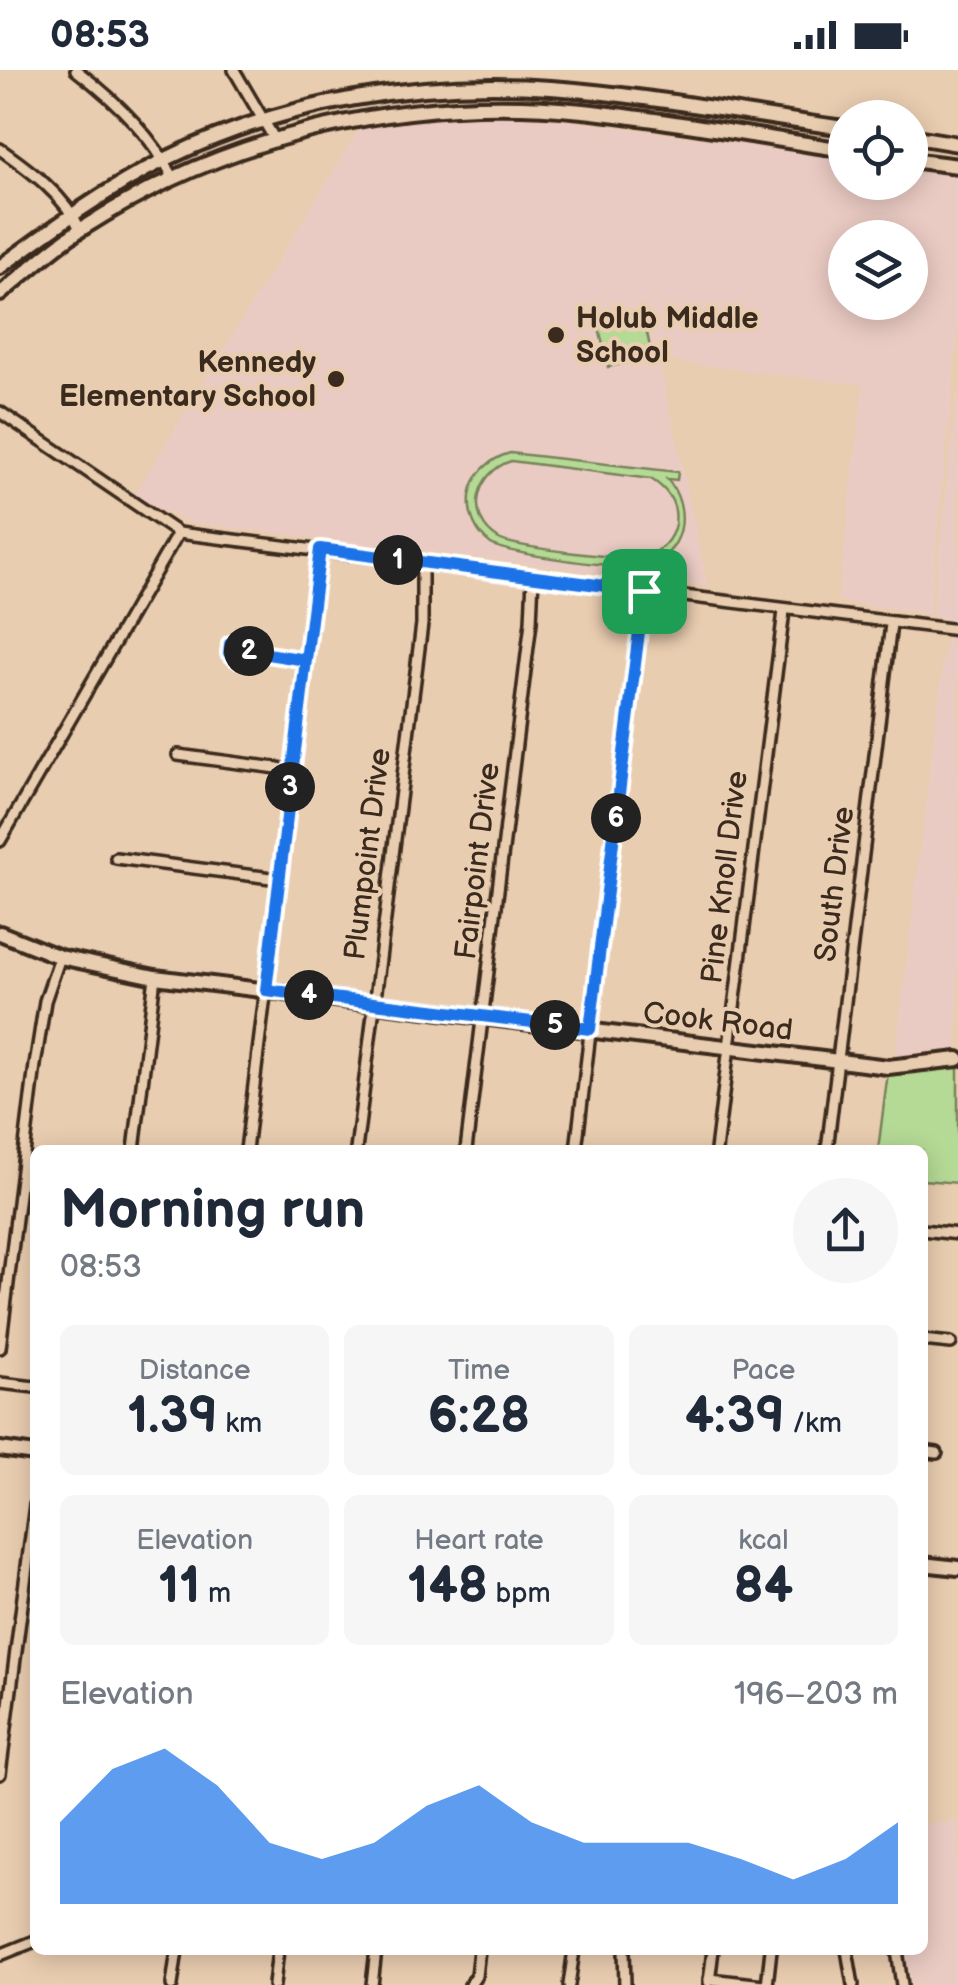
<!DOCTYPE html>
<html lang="en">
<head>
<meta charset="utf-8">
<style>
  :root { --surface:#fff; --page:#f6f6f7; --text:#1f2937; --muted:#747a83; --accent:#1a73e8 }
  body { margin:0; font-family:"Balsamiq Sans",sans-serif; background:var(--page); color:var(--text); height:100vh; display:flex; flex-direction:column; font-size:38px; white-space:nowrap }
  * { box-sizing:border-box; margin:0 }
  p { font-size:32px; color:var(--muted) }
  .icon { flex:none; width:55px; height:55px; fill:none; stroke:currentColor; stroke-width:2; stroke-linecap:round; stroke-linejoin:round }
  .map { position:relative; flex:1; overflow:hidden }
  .sheet { position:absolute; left:30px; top:1075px; width:898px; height:810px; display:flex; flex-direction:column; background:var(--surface); border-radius:15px; box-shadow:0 5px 25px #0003 }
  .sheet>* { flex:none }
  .fabs { position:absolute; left:828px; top:30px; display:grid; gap:20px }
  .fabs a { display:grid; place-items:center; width:100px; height:100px; border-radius:50%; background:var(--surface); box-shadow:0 5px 25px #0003; font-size:50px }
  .pin { position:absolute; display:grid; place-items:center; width:85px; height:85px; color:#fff; margin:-42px; border-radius:20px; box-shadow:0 5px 15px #0006 }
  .km { position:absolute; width:50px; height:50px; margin:-25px; border-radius:50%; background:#222; color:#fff; font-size:28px; line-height:50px; text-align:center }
  .round { display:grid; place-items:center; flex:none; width:105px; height:105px; border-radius:52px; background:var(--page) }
  .overview { display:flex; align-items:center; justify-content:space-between; height:170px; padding:0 30px }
  h1 { font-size:55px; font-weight:700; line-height:75px }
  .metrics { display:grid; grid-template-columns:repeat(3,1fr); gap:15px; height:170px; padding:10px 30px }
  .metrics div { display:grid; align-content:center; border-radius:15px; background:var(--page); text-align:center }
  .metrics b { font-size:50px; font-weight:700 }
  .metrics small { font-size:28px; font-weight:400 }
  .metrics p { font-size:28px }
  .chart { height:280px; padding:20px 30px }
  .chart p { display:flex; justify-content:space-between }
  .chart svg { width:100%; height:180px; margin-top:10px; fill:var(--accent); opacity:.7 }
  .status { display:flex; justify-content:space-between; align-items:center; height:70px; padding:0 50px; background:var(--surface); direction:ltr }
  .status svg { height:28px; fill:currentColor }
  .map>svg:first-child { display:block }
</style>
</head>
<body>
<div class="status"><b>08:53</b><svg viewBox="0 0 49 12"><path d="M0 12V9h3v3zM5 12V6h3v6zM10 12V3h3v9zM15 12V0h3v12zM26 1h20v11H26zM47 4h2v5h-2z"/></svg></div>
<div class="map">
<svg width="958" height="1915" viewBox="0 0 958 1915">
  <rect width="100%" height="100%" fill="#e9cdb0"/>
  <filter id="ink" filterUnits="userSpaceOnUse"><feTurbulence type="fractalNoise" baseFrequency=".01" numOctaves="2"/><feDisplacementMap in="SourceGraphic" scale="20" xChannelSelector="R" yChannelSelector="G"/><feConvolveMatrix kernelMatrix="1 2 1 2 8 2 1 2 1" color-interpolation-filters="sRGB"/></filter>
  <g filter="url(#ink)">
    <!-- built -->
    <g fill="#eacbc3" fill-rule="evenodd">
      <path d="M507,46L574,51L845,88V112H910V97L958,104V268L929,544L838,531L863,315L659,290L708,516L191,453L154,436L135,424L359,59L446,47ZM845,168H910V232H845Z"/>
      <polygon points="958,310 958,981 895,987 948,550 932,546"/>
      <polygon points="958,1751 958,1915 911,1915 905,1880 922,1880 923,1755"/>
    </g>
    <!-- green -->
    <g fill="#b5da95" stroke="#78825a" stroke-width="2.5" fill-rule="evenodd">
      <polygon points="644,248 652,287 608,297 599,258"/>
      <path d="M510,383L678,402L677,410L667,409C692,438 686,486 644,495C624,500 507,484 491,474C476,463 468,445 470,426C473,404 489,389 510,383ZM511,391L651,409C667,419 678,434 675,454C672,470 660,482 645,487C628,491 513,477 499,469C464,448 476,402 511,391Z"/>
      <polygon points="958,994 958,1113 923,1110 922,1080 878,1080 888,1002"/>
    </g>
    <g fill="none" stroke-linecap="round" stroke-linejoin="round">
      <defs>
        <g id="street">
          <path d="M76,0C114,29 151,64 173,107"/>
          <polyline points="234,0 275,70"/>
          <path d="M0,79C30,100 65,126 80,159"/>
          <polyline points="0,342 178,463 958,560"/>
          <circle cx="238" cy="580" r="9"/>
          <polyline points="247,581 306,590"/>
          <polyline points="178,685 292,700"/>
          <polyline points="0,771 178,463"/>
          <polyline points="116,788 279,809"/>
          <polyline points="134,1080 155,907"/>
          <polyline points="246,1080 320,479"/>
          <polyline points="356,1080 422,554 422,493"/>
          <polyline points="466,1080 531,552 533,507"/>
          <polyline points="576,1080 643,521"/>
          <polyline points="716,1080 784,541"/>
          <polyline points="827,1080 891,554"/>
          <polyline points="922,1160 958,1164"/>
          <polyline points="922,1270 951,1273"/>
          <polyline points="0,1278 35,995 45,931 60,887"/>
          <polyline points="0,1313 35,1317"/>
          <polyline points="922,1381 937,1383"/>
          <polyline points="0,1704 35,1435"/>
          <polyline points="624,1880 625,1915"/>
          <polyline points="847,1880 853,1915"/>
          <polyline points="897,1880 902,1915"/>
          <polyline points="0,1885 35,1871"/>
          <polyline points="709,1909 764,1915"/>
          <polyline points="709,1912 713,1880"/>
          <polyline points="172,1915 177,1880"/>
          <polyline points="274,1915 278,1880"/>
          <polyline points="372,1915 376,1880"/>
          <polyline points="470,1915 476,1906 479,1880"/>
          <polyline points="569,1915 574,1880"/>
          <polyline points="767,1915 771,1880"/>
        </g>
        <g id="secondary">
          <polyline points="910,66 958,74"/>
          <polyline points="910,90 958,96"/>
          <path d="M0,197C53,158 106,119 166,89C283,31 420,9 551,18C649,25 747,45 845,58"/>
          <path d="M0,224C27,202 54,176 83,158C231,63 409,23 583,41C670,50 758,67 845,80"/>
          <polyline points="0,863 60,887 155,907 888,997 958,989"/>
          <polyline points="0,1379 35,1384"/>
          <polyline points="922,1494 958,1498"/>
        </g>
      </defs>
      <!-- street casing -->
      <use href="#street" stroke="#3b2a1e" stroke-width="16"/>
      <!-- secondary casing -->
      <use href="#secondary" stroke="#3b2a1e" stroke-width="20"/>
      <!-- street -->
      <use href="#street" stroke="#e9cdb0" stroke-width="9"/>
      <!-- secondary -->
      <use href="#secondary" stroke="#e9cdb0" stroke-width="12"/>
    </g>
  </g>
  <g fill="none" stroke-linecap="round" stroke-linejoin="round" filter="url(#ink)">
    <defs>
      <polyline id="route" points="644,521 320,479 306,590 248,581 245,586 236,589 229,583 230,574 242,571 248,581 306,590 266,920 590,959 644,521"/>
    </defs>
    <!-- route casing -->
    <use href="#route" stroke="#fff" stroke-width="20"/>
    <!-- route -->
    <use href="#route" stroke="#1a73e8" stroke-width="12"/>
  </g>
  <!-- markers -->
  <g fill="#3b2a1e" stroke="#e9cdb0" stroke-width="4">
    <circle cx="556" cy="265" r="10"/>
    <circle cx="336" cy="309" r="10"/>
  </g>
  <g text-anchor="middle" stroke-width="8" stroke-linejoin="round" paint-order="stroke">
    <!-- poi labels -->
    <g font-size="30" font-weight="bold" fill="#3b2a1e" stroke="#e9cdb0" text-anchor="start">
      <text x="576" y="258">Holub Middle<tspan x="576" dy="34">School</tspan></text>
      <text x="316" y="302" text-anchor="end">Kennedy<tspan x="316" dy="34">Elementary School</tspan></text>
    </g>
    <!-- street labels -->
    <g font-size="30" fill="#3b2a1e" stroke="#e9cdb0">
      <text transform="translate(367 784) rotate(-83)" y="10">Plumpoint Drive</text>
      <text transform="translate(477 791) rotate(-83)" y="10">Fairpoint Drive</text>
      <text transform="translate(724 807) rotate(-83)" y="10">Pine Knoll Drive</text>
      <text transform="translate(834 814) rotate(-83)" y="10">South Drive</text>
      <text transform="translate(718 951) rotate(7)" y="10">Cook Road</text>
    </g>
  </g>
</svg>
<div class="fabs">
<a><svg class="icon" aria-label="locate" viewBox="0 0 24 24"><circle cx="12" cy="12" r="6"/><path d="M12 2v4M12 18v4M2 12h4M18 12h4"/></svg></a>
<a><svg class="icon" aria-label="layers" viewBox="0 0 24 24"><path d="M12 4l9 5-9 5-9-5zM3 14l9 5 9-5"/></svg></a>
</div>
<div class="pin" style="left:644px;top:521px;background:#1e9e55"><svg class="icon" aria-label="arrive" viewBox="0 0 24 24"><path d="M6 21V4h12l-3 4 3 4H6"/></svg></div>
<b class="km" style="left:398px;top:490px">1</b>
<b class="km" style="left:249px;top:581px">2</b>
<b class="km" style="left:290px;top:717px">3</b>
<b class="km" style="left:309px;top:925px">4</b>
<b class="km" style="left:555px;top:955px">5</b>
<b class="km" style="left:616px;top:748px">6</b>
<section class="sheet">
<div class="overview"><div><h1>Morning run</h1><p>08:53</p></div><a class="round"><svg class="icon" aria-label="share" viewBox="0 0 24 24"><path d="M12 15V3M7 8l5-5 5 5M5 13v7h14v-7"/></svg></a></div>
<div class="metrics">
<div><p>Distance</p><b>1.39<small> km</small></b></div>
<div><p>Time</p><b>6:28</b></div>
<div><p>Pace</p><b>4:39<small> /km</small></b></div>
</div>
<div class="metrics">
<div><p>Elevation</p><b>11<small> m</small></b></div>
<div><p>Heart rate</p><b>148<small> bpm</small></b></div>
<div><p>kcal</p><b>84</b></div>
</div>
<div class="chart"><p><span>Elevation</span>196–203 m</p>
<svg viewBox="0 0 160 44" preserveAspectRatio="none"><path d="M0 44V24L10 11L20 6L30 15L40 29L50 33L60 29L70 20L80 15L90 24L100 29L110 29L120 29L130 33L140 38L150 33L160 24V44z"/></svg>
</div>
</section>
</div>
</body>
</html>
